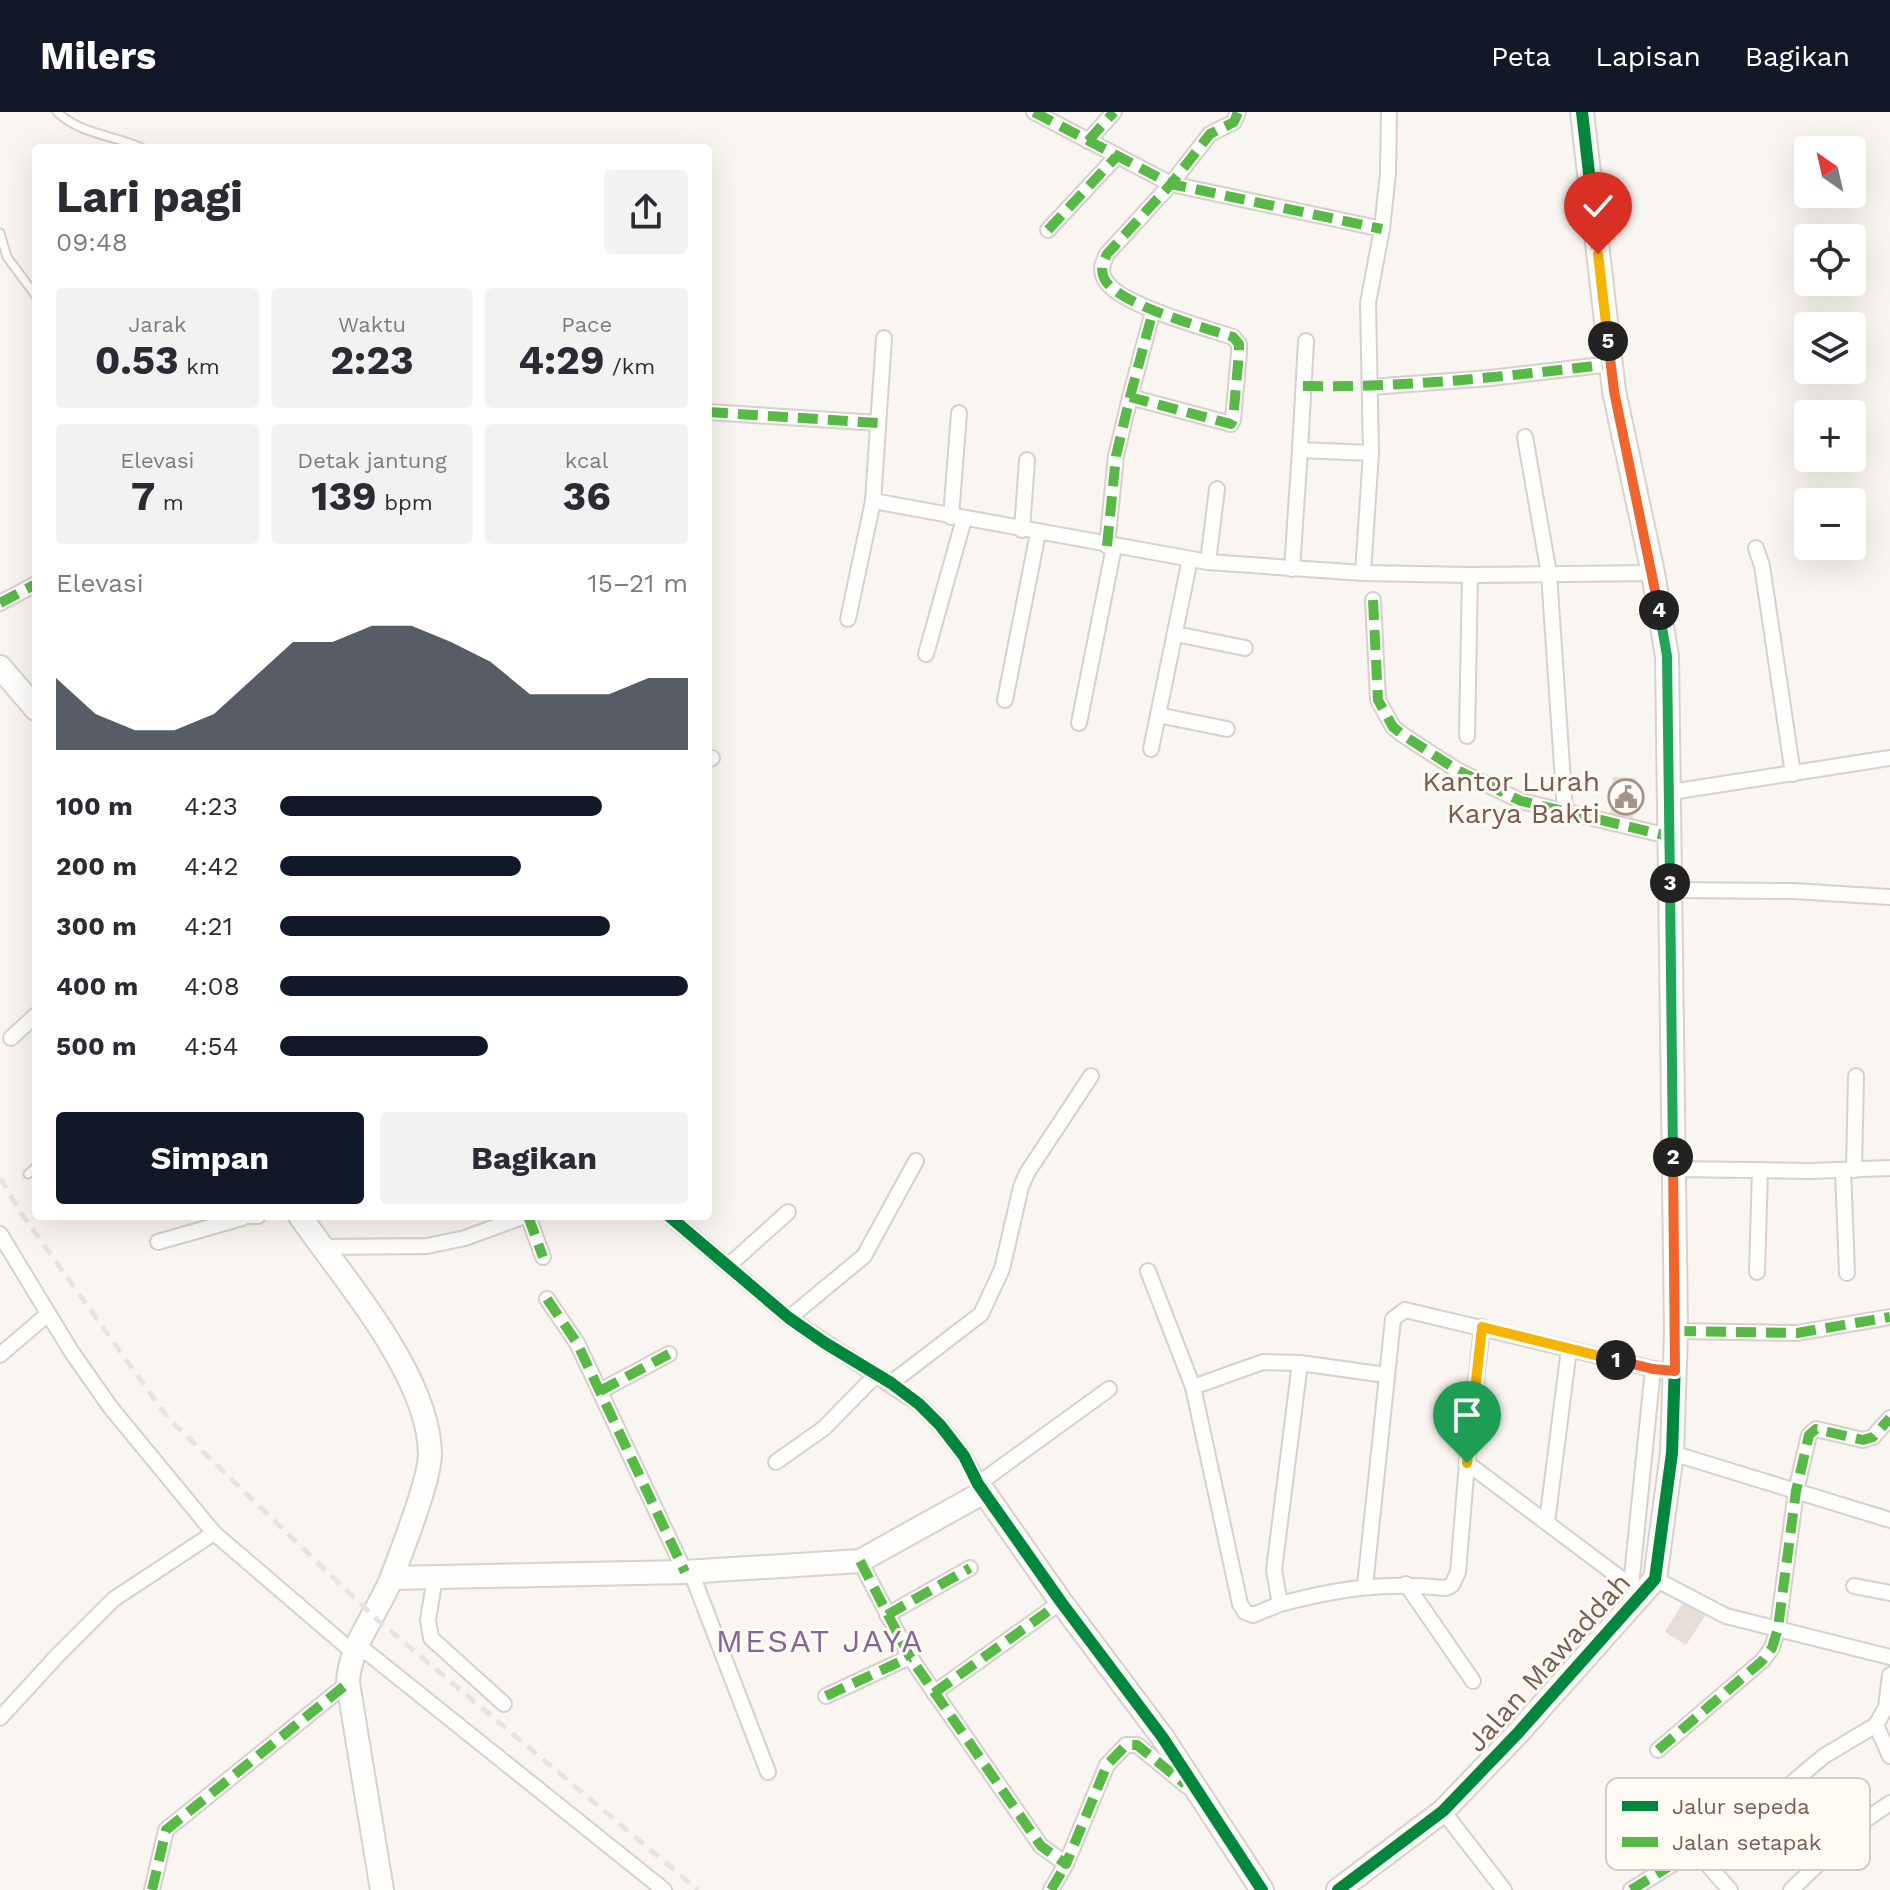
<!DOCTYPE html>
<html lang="id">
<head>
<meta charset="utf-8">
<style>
  :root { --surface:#fff; --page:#f2f2f3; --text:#2b2b33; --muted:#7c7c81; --accent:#111827 }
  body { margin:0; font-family:"Work Sans",sans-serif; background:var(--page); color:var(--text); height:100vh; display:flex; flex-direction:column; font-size:30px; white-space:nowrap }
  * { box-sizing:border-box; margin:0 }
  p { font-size:26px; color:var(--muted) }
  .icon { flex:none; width:44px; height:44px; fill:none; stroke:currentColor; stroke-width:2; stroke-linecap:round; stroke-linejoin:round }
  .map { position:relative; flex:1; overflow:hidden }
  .drawer { position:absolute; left:32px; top:32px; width:680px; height:1076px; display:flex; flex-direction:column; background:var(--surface); border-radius:8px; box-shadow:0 8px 32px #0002 }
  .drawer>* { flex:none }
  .needle { width:52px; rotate:326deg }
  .controls { position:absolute; left:1794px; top:24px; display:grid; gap:16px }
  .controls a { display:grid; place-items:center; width:72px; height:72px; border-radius:8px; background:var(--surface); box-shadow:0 8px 32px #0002; font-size:40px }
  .pin { position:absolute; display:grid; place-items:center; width:68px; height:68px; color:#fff; margin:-82px -34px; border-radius:50% 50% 50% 0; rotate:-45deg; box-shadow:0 0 8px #0007 }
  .pin .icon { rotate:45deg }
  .km { position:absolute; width:40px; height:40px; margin:-20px; border-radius:50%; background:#222; color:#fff; font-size:22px; line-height:40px; text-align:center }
  .round { display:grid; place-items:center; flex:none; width:84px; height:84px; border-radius:8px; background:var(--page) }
  .head { display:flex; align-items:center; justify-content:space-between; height:136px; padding:0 24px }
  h1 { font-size:44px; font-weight:700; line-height:60px }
  .figures { display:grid; grid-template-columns:repeat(3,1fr); gap:12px; height:136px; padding:8px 24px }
  .figures div { display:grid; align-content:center; border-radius:8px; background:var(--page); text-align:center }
  .figures b { font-size:40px; font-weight:700 }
  .figures small { font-size:22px; font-weight:400 }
  .figures p { font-size:22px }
  .chart { height:224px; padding:16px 24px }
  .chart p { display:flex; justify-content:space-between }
  .chart svg { width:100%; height:144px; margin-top:8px; fill:var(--accent); opacity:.7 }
  .primary-button { display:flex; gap:16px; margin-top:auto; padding:16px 24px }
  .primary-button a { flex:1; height:92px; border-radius:8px; background:var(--accent); color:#fff; font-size:32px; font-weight:700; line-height:92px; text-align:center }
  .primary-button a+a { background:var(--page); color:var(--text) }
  ul { padding:0 24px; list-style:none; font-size:26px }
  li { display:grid; grid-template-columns:128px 96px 1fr; align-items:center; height:60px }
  li i { height:20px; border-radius:10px; background:var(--accent) }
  header { display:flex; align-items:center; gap:48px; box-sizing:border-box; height:112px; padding:0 40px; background:var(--accent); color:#fff }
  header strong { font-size:38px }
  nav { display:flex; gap:44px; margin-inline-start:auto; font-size:28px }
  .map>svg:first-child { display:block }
</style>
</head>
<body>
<header>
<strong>Milers</strong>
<nav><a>Peta</a><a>Lapisan</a><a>Bagikan</a></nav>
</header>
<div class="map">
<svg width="1890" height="1778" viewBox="0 0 1890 1778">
  <rect width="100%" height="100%" fill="#f9f5f0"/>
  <!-- building -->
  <g fill="#e6ded7">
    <polygon points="1613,665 1636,666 1635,678 1642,678 1641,693 1634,693 1633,706 1610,705"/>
    <polygon points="1685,1487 1707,1501 1686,1533 1665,1520"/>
  </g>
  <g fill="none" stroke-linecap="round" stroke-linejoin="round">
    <defs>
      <g id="lane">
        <path d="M57,0C80,22 113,23 142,36"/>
        <polyline points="0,121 7,145 36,184"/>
        <polyline points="28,1062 36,1055"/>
      </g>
      <g id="street">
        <polyline points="1034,0 1171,72 1382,117"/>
        <polyline points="1088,29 1114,0"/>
        <polyline points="1048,118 1116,45"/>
        <polyline points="1306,229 1300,338 1371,341"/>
        <polyline points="1371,275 1490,266 1611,252"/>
        <polyline points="1130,285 1153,199"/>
        <polyline points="708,300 878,311"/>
        <polyline points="1525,325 1549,462 1565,699"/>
        <polyline points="873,389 1208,450 1363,461 1470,463 1653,461"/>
        <polyline points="951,405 959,301"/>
        <polyline points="1022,418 1027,348"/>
        <path d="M1107,434L1116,344L1130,285L1231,312L1233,308L1239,241V232L1233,225C1206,216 1115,192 1104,166C1100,157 1103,150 1107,142L1171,72L1210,22L1234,10L1238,0"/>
        <polyline points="1756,436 1762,454 1793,662"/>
        <polyline points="1208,450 1217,377"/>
        <polyline points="1292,457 1300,338"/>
        <polyline points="1363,461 1371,341 1368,191 1382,117 1388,61 1389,0"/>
        <polyline points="1373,488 1378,588 1393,615 1403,623 1457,658 1521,689 1668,724"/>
        <polyline points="0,491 36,472"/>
        <polyline points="848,507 873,389 884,226"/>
        <polyline points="1176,522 1245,536"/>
        <polyline points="926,542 964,407"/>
        <polyline points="1005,588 1038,421"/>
        <polyline points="1158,603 1227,617"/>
        <polyline points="1079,611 1114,435"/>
        <polyline points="1467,624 1470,463"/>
        <polyline points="1151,637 1190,447"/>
        <polyline points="708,648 712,646"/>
        <polyline points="1671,680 1890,646"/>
        <polyline points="1670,778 1793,779 1890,785"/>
        <polyline points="11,926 36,903"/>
        <polyline points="1674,1057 1810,1059 1890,1056"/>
        <polyline points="1843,1058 1847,1161"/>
        <polyline points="1854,1058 1856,964"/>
        <polyline points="234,1104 258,1104"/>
        <polyline points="528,1104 543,1145"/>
        <polyline points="669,1104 789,1206 919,1292 940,1313 964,1344 984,1380"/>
        <polyline points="0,1122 71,1239 111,1296 214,1421 354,1541"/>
        <polyline points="158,1130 242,1106"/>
        <polyline points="322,1135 427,1134 465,1126 525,1104"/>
        <polyline points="728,1154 788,1100"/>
        <polyline points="1148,1159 1193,1275 1263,1250 1300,1251"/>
        <polyline points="1757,1160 1760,1058"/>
        <polyline points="547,1187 577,1231 685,1460"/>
        <polyline points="789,1206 864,1144 916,1049"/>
        <polyline points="1676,1219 1797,1221 1890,1205"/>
        <polyline points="0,1243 48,1202"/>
        <path d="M1386,1263L1300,1251L1274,1458L1280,1492C1341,1476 1384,1470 1446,1476L1452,1473L1458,1460L1467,1351L1482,1215"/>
        <polyline points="891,1271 981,1202 1002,1157 1021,1075 1027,1061 1091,964"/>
        <polyline points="1193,1275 1240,1492 1245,1500 1253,1503 1280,1492"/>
        <polyline points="600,1279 669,1242"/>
        <polyline points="1672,1341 1890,1408"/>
        <polyline points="776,1350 824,1316 876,1263"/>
        <polyline points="1467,1351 1643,1483"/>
        <polyline points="978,1372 1109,1277"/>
        <polyline points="1547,1410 1569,1237"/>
        <polyline points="860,1449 910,1545 1041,1734 1066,1752 1107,1653 1126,1633 1137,1633 1187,1674"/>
        <polyline points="691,1460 768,1660"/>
        <polyline points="435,1465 428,1508 431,1526 504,1592"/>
        <polyline points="1655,1467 1726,1504 1890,1545"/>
        <polyline points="1406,1472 1473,1569"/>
        <polyline points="1365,1474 1393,1207 1405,1198 1653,1257 1675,1259"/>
        <polyline points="1631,1474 1653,1257"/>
        <polyline points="1854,1474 1890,1481"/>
        <polyline points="887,1503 970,1456"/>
        <polyline points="358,1533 664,1778"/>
        <polyline points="934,1581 1061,1490"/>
        <polyline points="826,1584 910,1545"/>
        <polyline points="0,1606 57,1544 114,1487 214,1421"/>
        <polyline points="1876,1613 1890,1644"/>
        <polyline points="1658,1638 1762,1549 1772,1536 1778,1516 1796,1379 1809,1323 1816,1317 1863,1328 1873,1325 1890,1306"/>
        <polyline points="1443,1699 1504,1778"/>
        <polyline points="1704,1745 1707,1752 1730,1778"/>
        <polyline points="152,1778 166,1718 348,1571"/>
        <polyline points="1051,1778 1066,1752"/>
        <polyline points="1631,1778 1681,1747 1704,1745 1824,1644 1876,1613 1886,1595 1890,1563"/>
        <polyline points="1791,1778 1861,1711 1890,1691"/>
      </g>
      <g id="secondary">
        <polyline points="0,555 36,597"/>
        <path d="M300,1104C344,1168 429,1263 430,1342C430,1368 402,1438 392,1465C379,1499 349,1533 348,1571L382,1778"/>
        <polyline points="392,1466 685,1460 860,1449 984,1380 1061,1490 1163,1626 1262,1778"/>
        <polyline points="1338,1778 1443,1699 1517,1622 1655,1467 1672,1341 1676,1219 1667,544 1653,461 1614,279 1582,0"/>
      </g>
    </defs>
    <!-- lane casing -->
    <use href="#lane" stroke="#d7d1cb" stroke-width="11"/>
    <!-- street casing -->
    <use href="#street" stroke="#d7d1cb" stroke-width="18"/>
    <!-- secondary casing -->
    <use href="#secondary" stroke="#d9d2cb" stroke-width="26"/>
    <!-- lane -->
    <use href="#lane" stroke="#fefefd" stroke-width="7"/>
    <!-- street -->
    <use href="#street" stroke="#fefefd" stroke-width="14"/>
    <!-- secondary -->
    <use href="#secondary" stroke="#fefefd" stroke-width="22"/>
    <!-- rail -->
    <polyline stroke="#e6e3e7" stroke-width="5" stroke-dasharray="12 8" stroke-linecap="butt" points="0,1066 21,1101 168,1306 374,1505 698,1778"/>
    <!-- quiet -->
    <g stroke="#58b947" stroke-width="10" stroke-dasharray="20 10" stroke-linecap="butt">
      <polyline points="1034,0 1171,72 1382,117"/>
      <polyline points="1088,29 1114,0"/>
      <polyline points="1048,118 1116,45"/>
      <path d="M1303,274C1407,276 1509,264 1611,252"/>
      <polyline points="1130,285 1153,199"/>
      <polyline points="708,300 878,311"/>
      <path d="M1107,434L1116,344L1130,285L1231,312L1233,308L1239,241V232L1233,225C1206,216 1115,192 1104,166C1100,157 1103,150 1107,142L1171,72L1210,22L1234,10L1238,0"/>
      <polyline points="1373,488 1378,588 1393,615 1403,623 1457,658 1521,689 1668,724"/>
      <polyline points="0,491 36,472"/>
      <polyline points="528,1104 543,1145"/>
      <polyline points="547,1187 577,1231 685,1460"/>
      <polyline points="1676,1219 1797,1221 1890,1205"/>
      <polyline points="600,1279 669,1242"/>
      <polyline points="860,1449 910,1545 1041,1734 1066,1752 1107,1653 1126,1633 1137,1633 1185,1672"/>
      <polyline points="887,1503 970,1456"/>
      <polyline points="934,1581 1061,1490"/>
      <polyline points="826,1584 910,1545"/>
      <polyline points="1658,1638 1762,1549 1772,1536 1778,1516 1796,1379 1809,1323 1816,1317 1863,1328 1873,1325 1890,1306"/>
      <polyline points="152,1778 166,1718 348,1571"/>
      <polyline points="1051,1778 1066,1752"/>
      <polyline points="1631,1778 1681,1747 1704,1745"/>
    </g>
    <defs>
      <g id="cycleway">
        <polyline points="669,1104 789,1206 825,1231 891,1271 919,1292 940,1313 964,1344 978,1372 1061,1490 1163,1626 1262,1778"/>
        <polyline points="1338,1778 1443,1699 1517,1622 1655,1467 1672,1341 1676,1219 1667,544 1653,461 1614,279 1582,0"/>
      </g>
    </defs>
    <!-- cycleway casing -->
    <use href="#cycleway" stroke="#fffaf3" stroke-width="17"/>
    <!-- cycleway -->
    <use href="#cycleway" stroke="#00873e" stroke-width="12"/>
  </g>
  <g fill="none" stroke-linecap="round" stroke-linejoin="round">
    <defs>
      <polyline id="split-1" points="1467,1351 1482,1215 1616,1248"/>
      <polyline id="split-2" points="1616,1248 1653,1257 1675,1259 1673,1045"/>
      <polyline id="split-3" points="1670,771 1673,1045"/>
      <polyline id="split-4" points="1659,498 1667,544 1670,771"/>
      <polyline id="split-5" points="1608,229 1614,279 1659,498"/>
      <polyline id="split-6" points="1598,142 1608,229"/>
    </defs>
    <!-- split-1 casing -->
    <use href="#split-1" stroke="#fff" stroke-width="16"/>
    <!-- split-2 casing -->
    <use href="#split-2" stroke="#fff" stroke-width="16"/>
    <!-- split-3 casing -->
    <use href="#split-3" stroke="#fff" stroke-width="16"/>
    <!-- split-4 casing -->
    <use href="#split-4" stroke="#fff" stroke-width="16"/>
    <!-- split-5 casing -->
    <use href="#split-5" stroke="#fff" stroke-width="16"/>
    <!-- split-6 casing -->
    <use href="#split-6" stroke="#fff" stroke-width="16"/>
    <!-- split-1 -->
    <use href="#split-1" stroke="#f5b400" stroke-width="10"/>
    <!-- split-2 -->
    <use href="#split-2" stroke="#f0652b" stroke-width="10"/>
    <!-- split-3 -->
    <use href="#split-3" stroke="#22a559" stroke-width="10"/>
    <!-- split-4 -->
    <use href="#split-4" stroke="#22a559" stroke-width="10"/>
    <!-- split-5 -->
    <use href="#split-5" stroke="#f0652b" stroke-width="10"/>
    <!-- split-6 -->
    <use href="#split-6" stroke="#f5b400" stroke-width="10"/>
  </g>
  <!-- icons -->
  <defs>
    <symbol id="civic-ring" viewBox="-11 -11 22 22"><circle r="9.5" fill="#fffaf3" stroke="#a69286" stroke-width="1.5"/><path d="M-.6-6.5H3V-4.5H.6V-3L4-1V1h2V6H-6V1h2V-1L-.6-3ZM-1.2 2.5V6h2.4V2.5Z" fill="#a69286"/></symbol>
  </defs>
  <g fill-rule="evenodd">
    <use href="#civic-ring" x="1606" y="665" width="40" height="40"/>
  </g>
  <g text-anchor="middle" stroke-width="6" stroke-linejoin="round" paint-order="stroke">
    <!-- poi labels -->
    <g font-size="28" fill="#7a5c4d" stroke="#fffaf3" text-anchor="end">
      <text x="1600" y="679">Kantor Lurah<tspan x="1600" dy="32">Karya Bakti</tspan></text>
    </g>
    <!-- street labels -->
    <g font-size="28" fill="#7a5c4d" stroke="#fffaf3">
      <text transform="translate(1548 1550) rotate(-48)" y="10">Jalan Mawaddah</text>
    </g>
    <!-- quarter labels -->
    <g font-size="32" letter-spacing="2" fill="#846695" stroke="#fffaf3">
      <text x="820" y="1540">MESAT JAYA</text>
    </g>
  </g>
  <!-- legend -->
  <rect x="1606" y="1666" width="264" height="92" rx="12" fill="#fffaf3" stroke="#d7cbc1" stroke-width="2"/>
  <rect x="1622" y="1689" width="36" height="10" fill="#00873e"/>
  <rect x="1622" y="1725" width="36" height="10" fill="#58b947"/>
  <g font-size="22" fill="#7a5c4d">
    <text x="1672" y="1702">Jalur sepeda</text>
    <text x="1672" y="1738">Jalan setapak</text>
  </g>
</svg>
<div class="controls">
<a><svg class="needle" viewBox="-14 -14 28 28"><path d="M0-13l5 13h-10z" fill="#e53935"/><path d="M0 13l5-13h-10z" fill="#7c7c81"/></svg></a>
<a><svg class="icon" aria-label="locate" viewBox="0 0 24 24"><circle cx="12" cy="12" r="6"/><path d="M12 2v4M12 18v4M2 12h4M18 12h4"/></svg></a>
<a><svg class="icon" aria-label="layers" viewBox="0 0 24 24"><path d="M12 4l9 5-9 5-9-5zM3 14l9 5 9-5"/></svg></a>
<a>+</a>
<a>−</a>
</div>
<div class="pin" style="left:1467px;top:1351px;background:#1e9e55"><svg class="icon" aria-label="arrive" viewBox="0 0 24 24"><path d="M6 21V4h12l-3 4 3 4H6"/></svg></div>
<div class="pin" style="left:1598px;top:142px;background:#d93025"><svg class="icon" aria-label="check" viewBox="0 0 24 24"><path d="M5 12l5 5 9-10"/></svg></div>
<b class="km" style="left:1616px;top:1248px">1</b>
<b class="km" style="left:1673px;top:1045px">2</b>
<b class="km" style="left:1670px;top:771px">3</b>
<b class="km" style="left:1659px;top:498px">4</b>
<b class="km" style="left:1608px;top:229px">5</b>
<section class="drawer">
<div class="head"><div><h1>Lari pagi</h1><p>09:48</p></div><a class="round"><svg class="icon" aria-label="share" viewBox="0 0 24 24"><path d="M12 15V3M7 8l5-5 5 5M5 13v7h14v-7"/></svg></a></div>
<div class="figures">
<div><p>Jarak</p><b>0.53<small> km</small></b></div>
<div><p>Waktu</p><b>2:23</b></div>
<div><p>Pace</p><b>4:29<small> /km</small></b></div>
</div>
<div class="figures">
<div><p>Elevasi</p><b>7<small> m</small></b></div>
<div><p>Detak jantung</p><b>139<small> bpm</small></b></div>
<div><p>kcal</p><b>36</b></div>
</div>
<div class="chart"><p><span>Elevasi</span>15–21 m</p>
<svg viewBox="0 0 160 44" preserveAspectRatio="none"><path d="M0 44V22L10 33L20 38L30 38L40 33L50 22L60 11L70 11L80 6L90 6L100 11L110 17L120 27L130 27L140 27L150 22L160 22V44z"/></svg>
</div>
<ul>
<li><b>100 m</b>4:23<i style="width:79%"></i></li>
<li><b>200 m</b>4:42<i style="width:59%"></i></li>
<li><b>300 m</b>4:21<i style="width:81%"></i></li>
<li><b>400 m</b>4:08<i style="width:100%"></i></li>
<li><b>500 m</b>4:54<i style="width:51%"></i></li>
</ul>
<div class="primary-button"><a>Simpan</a><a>Bagikan</a></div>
</section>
</div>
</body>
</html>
